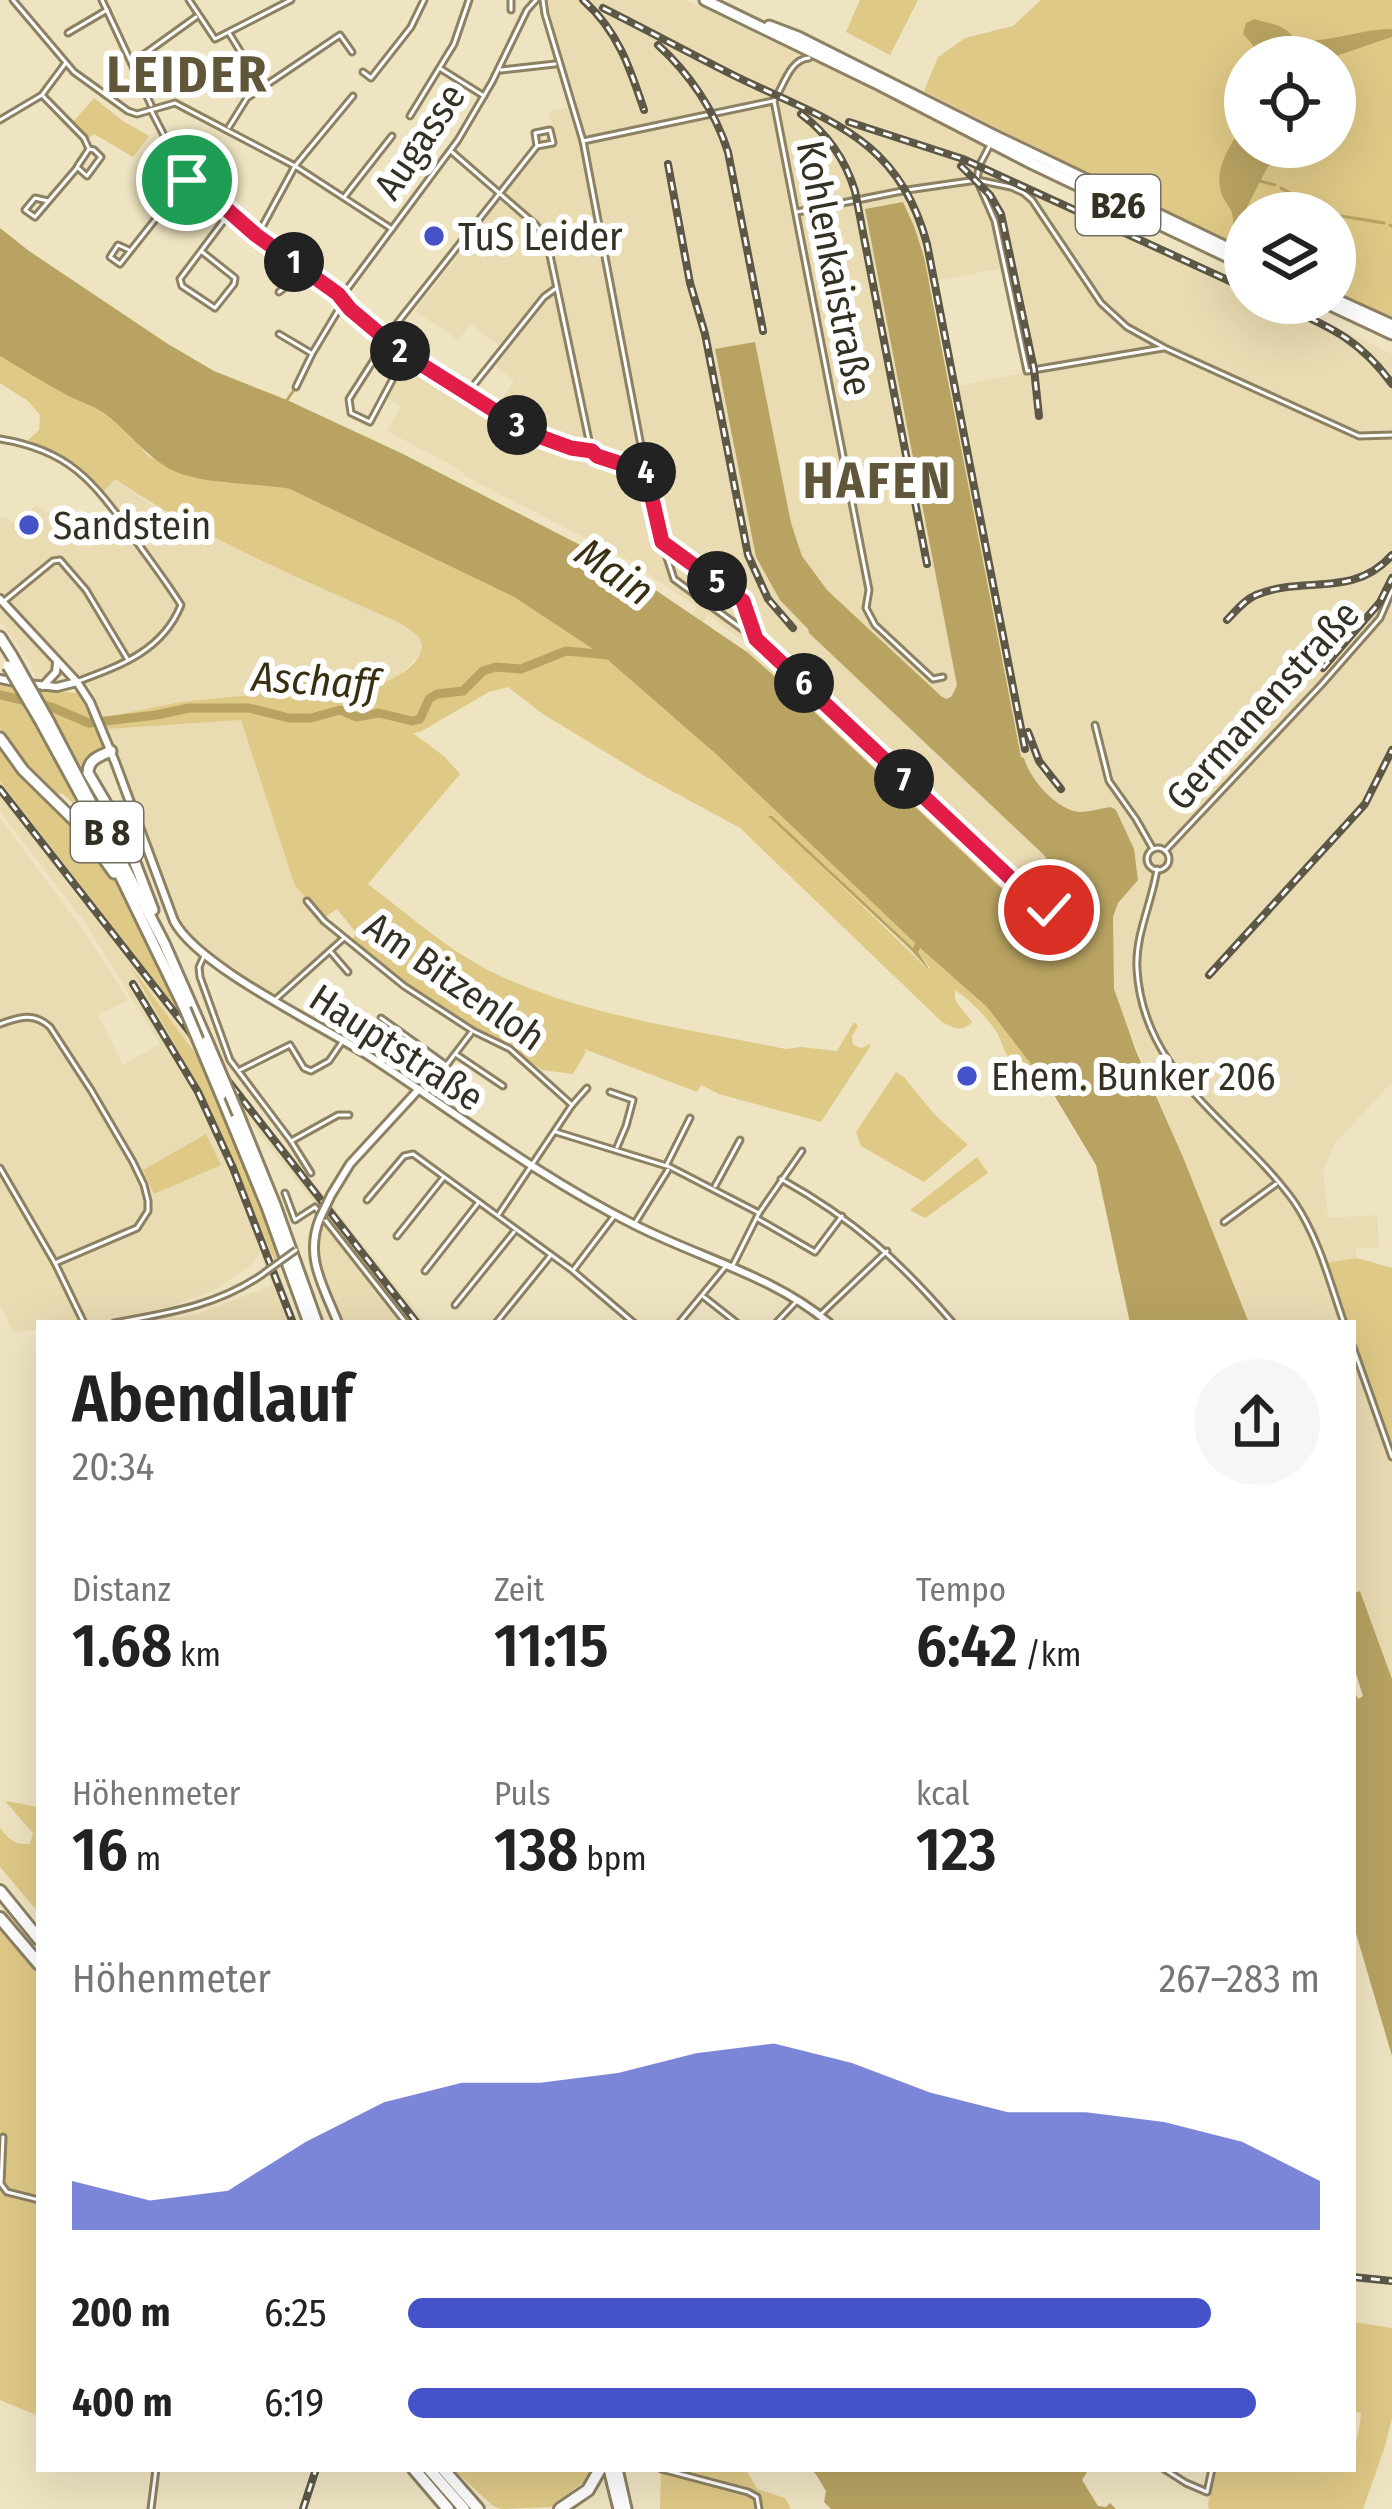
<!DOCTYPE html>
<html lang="de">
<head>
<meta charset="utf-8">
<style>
  :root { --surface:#fff; --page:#f6f6f6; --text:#222; --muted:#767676; --accent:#4653c8 }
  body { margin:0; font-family:"Fira Sans Condensed",sans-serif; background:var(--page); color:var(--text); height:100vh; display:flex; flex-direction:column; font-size:45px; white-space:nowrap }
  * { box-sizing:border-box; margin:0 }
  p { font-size:39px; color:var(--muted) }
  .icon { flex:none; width:66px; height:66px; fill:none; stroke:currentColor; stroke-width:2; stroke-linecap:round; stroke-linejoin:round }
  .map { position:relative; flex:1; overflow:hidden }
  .details { position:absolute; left:36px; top:1320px; width:1320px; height:1152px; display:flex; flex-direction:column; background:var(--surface); border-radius:0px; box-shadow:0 12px 48px #0002 }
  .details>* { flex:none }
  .buttons { position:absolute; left:1224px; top:36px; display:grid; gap:24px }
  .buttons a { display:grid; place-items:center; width:132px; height:132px; border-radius:50%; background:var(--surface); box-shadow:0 12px 48px #0002; font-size:60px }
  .pin { position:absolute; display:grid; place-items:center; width:102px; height:102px; color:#fff; margin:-51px; border:6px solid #fff; border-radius:50%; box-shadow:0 3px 12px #0007 }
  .km { position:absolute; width:60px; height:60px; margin:-30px; border-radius:50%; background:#222; color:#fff; font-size:33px; line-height:60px; text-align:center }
  .round { display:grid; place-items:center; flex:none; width:126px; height:126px; border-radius:63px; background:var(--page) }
  .overview { display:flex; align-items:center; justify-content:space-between; height:204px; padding:0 36px }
  h1 { font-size:66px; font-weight:600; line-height:90px }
  .figures { display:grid; grid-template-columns:repeat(3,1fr); gap:18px; height:204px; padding:12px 36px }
  .figures div { display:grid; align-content:center }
  .figures b { font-size:60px; font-weight:600 }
  .figures small { font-size:33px; font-weight:400 }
  .figures p { font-size:33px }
  .chart { height:336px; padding:24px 36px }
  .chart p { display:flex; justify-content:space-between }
  .chart svg { width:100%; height:216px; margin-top:12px; fill:var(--accent); opacity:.7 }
  ul { padding:0 36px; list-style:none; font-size:39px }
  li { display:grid; grid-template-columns:192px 144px 1fr; align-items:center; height:90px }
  li i { height:30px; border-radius:15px; background:var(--accent) }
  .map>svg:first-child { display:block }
</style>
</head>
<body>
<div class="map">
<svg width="1392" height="2509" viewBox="0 0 1392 2509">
  <rect width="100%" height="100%" fill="#efe4c2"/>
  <!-- built -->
  <g fill="#e9dbb2" fill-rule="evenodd">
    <path d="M548,0H686L792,51L804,54L985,146L979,163L1245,286V303H1282L1392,354V1082L1334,1145L1323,1170L1328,1218L1377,1215L1379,1248H1356L1357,1258L1324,1263L1345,1323H1249L1183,1157L1122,1013L1057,939L747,652L748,645L708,615L700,626L690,619L697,607L628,560L467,477L455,467L387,431L401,406L385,397L408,356L495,409L514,381L488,360L499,346L471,324L458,340L415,311L539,150L557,146L549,111L578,106L553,28ZM1003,268L1023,373L933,391L911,286Z"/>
    <polygon points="114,479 161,511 234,547 400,623 418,636 421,643 420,654 399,676 368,687 313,683 288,676 261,694 180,702 102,718 90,686 58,652 50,659 52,667 49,675 37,680 30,663 0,621 0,517 2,519 6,516 16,526 36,505 52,515 78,542 115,512 103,492"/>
    <polygon points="241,720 295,886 341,938 275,996 214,958 193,942 179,925 106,729"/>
    <polygon points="0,781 178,1011 198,1057 139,978 202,1092 278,1269 297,1323 133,1323 197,1314 272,1285 260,1253 251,1265 214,1290 172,1306 105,1321 39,1323 39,1329 13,1332 0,1304 0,818 86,934 128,1000 98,1015 123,1065 160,1044 84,921 0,812"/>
    <polygon points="227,1074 426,1323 409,1323 244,1114"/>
    <polygon points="325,1222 404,1323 343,1323 319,1260 319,1240"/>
    <polygon points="1353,1347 1392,1457 1392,1679 1361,1592 1353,1594"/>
  </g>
  <!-- green -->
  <g fill="#dfc987" fill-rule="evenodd">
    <polygon points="860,0 918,0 890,55 846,32"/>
    <path d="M1041,0H1392V323L1335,297V213H1245V254L924,91L938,57L965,38L1013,26ZM1245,57H1335V147H1245Z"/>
    <polygon points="94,98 123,121 149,136 133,157 94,134 88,139 72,123"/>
    <path d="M0,356L97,409L126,430L148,456L188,476L226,483H257L290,489L514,597L602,655L717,755L915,943L914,949L770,817L929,970L930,968L917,951L920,948L987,1007L1036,1070C1028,1071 1025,1074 1017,1068C1006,1060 1003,1044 997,1033C988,1018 969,999 955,990V1000L972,1022C962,1033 954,1028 942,1022L740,828L648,778L543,714L508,687L489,692L420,732L413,733L445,757L460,774L368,884C409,915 451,953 498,975C588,1017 690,1029 786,1049L801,1047L837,1051L854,1022L858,1026L852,1036L853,1045L862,1048L870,1044V1047L821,1122L719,1094L701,1085L697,1092L584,1049L586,1052L573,1074L542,1070L508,1046L451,1016L405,984L352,940L356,933L337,909L324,918L295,886L241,720L106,729L102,718L180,702L260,694L288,676C312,683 339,688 365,687C383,686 427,666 421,642C419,634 407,628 400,623C303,579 203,539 115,479L103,492C78,465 62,453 28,440L39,430L40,415L28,401L0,383Z"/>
    <polygon points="0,685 16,689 87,817 63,794 53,793 14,752 0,728"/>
    <polygon points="38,690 77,693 91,715 103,746 88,760 82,772"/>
    <polygon points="0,744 72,820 101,858 134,915 178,1011 0,781"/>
    <polygon points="131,967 198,1057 281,1255 274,1259 202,1092"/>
    <polygon points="896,1072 904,1077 934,1114 968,1145 924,1182 861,1146 856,1132"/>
    <polygon points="206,1134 221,1165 154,1194 143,1170"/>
    <polygon points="977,1157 988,1173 925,1218 910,1210"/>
    <polygon points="1357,1258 1392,1268 1392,1457 1353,1347 1353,1323 1345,1323 1323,1263"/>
    <path d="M5,1801L39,1807V1848L36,1852L39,1856V1913L0,1867V1828C10,1840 14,1845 30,1844L33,1833Z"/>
    <polygon points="0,1927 39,1977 39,2416 0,2400"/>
    <path d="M1353,2322L1392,2328V2418L1385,2446L1363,2509H1209L1208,2503L1216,2469H1353C1353,2449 1360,2432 1361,2413L1355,2412L1353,2404Z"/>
    <polygon points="453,2469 590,2469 588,2479 550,2507 501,2509 493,2506"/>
    <polygon points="661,2469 746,2469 757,2489 785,2498 791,2509 660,2509"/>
  </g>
  <!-- water -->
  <g fill="#b8a362">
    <path d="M1254,19C1270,24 1286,24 1295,40C1328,44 1358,29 1392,29V37L1333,57H1257L1252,44L1243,34L1246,23Z"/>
    <path d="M1245,121V147H1289L1267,168L1244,213L1245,243L1237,242C1230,230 1235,225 1232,213C1230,207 1225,202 1222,195C1212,167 1232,145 1245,121Z"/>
    <path d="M903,202L914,226L924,257L1021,757L1024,758C1029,778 1057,811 1080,812C1090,812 1101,808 1111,807L1116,810L1134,849L1138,880L1118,903L1113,917L1114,989L1136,1051L1183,1157L1249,1323H1130L1096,1165L1051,1090L987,1007L920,948L918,952L931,972L909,948L768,816H772L913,948L915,943L717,755L602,655L514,597L290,489C257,483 222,485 188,476C149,466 131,430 99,410C88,404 76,400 65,394C43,382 22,369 0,356V228L29,251L168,344L214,371L287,400L403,454L588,549L654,589L747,652L807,705L1052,936L1063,939L1071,934L1073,925L1045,856L809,633L808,629L780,600L756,557L715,349L755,342L791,523L802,556L827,590L942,697L947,699L952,696L957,685L865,209Z"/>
    <polygon points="1360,1591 1392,1679 1392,2056 1353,1923 1353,1687 1358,1699 1363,1696 1353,1664 1353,1594"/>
    <polygon points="807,2469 1089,2469 1082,2480 1098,2506 1106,2507 1110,2503 1116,2509 831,2509 824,2502 826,2491 815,2473"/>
  </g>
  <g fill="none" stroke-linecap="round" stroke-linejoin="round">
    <!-- stream -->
    <g stroke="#b8a362" stroke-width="3">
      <polyline points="1260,181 1275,185"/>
      <polyline points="1281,188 1326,213"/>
      <polyline points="1335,215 1384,223"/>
      <polyline points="1390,225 1392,226"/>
      <polyline points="287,400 294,390"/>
    </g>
    <!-- river -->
    <polyline stroke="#b8a362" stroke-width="9" points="0,695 51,707 89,723 156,715 189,708 249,708 289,718 311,718 340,710 356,717 379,713 412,721 420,719 429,699 437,694 463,691 483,671 496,667 521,669 566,651 609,655"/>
    <defs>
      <g id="minor">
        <polyline points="13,0 74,72 128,111 137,114 175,103 295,166 392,229"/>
        <polyline points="102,0 151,105"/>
        <polyline points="189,0 215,39 291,0"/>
        <polyline points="543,0 545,14 583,141 646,472 662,542 674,579 756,639 1038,904 1049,910"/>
        <polyline points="511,10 511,0"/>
        <polyline points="68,33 107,10"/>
        <polyline points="229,33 261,85"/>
        <path d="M809,58C790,59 784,85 774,101L869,590L866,608L875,625L933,679L943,677"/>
        <polyline points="132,63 196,17"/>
        <polyline points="441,69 484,96"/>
        <polyline points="501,70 555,64"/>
        <polyline points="363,72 371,78 411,27 424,0"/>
        <polyline points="42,95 84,138 89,149 94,150 101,157 87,176 77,167 89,149"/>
        <polyline points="151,110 175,157 196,184 256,235 338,294 350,309 401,351 530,433 571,448 592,451 597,456 645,472"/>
        <polyline points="410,116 454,44 469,0"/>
        <polyline points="0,120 42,95 65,64"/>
        <polyline points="229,127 247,98 340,35 352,52"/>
        <polyline points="583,141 773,101"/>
        <polyline points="990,145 979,166 977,180 995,221 1027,371 1163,348"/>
        <polyline points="452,152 536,225 547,241 591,450"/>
        <polyline points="345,196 392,136"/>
        <polyline points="48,201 35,198 25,210 35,217 76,169"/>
        <polyline points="797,212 907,190 977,180 1011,187 1024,193 1032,200 1101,303 1127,327 1165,348 1359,436 1392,435"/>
        <polyline points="262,227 295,166 353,96"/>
        <polyline points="129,250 118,245 110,257 120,264 188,178"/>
        <polyline points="201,251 235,278 234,284 215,308 182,286 180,279 228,215"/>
        <polyline points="279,292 288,285 300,268"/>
        <polyline points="342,296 458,140 492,82 527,10 536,0"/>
        <polyline points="279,334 311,353"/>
        <polyline points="405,356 370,422 351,413 349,399 398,322 537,146 535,133 550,130 553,143 537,146"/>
        <polyline points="296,387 312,354 342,304"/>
        <polyline points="469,391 544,297 555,289"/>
        <path d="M0,439C69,450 93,481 132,535C148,558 166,581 181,605C163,650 122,665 79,681"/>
        <polyline points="665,545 743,601 756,637"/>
        <polyline points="3,602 53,561 60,560 86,590 128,660"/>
        <polyline points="1095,725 1109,781 1136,819 1153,849"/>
        <circle cx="1158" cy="859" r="11"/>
        <polyline points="1165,851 1322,684 1380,618 1392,590"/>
        <path d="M1157,869C1152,903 1135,935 1137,969C1143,1077 1239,1124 1295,1203C1319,1239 1330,1283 1344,1323"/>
        <polyline points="307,901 324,921 404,986 473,1031 510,1049 572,1105"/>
        <polyline points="330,951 348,972"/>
        <polyline points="204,956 199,967 200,977 230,1060 291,1141 311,1173"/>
        <polyline points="276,999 344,938"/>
        <polyline points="381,1018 446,1065"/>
        <path d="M0,1024C19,1017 34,1012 50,1027L91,1090L133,1162L144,1185L148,1201V1211L137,1228L55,1263"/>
        <polyline points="457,1055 503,1086"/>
        <polyline points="240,1070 290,1045 304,1068 311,1071 329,1061 342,1042"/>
        <polyline points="426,1092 471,1033"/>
        <polyline points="610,1092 633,1100 626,1126 617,1147"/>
        <polyline points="556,1132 670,1167 759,1213"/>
        <polyline points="293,1140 338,1115 349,1115"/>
        <polyline points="667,1164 690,1118"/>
        <polyline points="0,1168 55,1263 84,1323"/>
        <path d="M781,1179C853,1219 900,1261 953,1323"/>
        <polyline points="715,1186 740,1140"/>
        <polyline points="285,1193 295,1220 315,1207 406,1323"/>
        <polyline points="367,1200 404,1156 413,1154 572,1270 634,1323"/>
        <polyline points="499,1214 572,1105 587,1088"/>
        <polyline points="758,1219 815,1252 842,1216"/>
        <polyline points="1224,1222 1276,1184"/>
        <polyline points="635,1223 668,1170"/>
        <polyline points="397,1236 444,1177"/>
        <polyline points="732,1267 759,1213 802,1151"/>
        <polyline points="574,1269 615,1215"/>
        <polyline points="425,1271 479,1202"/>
        <polyline points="704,1297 737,1323"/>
        <polyline points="455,1305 514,1232"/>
        <polyline points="821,1314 887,1251"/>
        <path d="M114,1323C167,1313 217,1306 263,1274"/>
        <polyline points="496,1323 551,1255"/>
        <polyline points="679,1323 726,1266"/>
        <polyline points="776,1323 795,1303"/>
        <polyline points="1353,1347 1392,1457"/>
        <polyline points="3,2137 1,2184 7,2192 39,2200"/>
        <polyline points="661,2469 748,2492 757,2497 759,2509"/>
        <polyline points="1164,2469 1186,2483 1207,2492 1212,2469"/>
        <polyline points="151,2509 156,2469"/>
      </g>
      <g id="tertiary">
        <path d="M0,599L77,682L90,702L115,762L174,921C198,967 321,1025 369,1056C456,1113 539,1177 633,1224C699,1258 772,1275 829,1323"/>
        <polyline points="0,679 15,682"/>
        <polyline points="28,684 57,687 77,682"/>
        <polyline points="43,686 56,672 57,663"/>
        <polyline points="331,1195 350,1164 419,1089"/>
        <path d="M320,1218C304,1257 323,1285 338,1323"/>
      </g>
      <g id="primary">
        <polyline points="705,0 880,85 1033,164 1245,265"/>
        <polyline points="769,26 798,37 995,136 1245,256"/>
        <polyline points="1335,299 1392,325"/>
        <polyline points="1326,303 1392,334"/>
      </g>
      <g id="trunk">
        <polyline points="0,637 12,656"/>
        <polyline points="41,722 83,799 185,1009"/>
        <polyline points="49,722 164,943 207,1041"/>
        <polyline points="0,738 23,770 82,828 114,873"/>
        <path d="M111,751C100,756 88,759 88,773L124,834L153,910"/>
        <polyline points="221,1095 267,1207 309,1323"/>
        <polyline points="238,1114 275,1205 317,1323"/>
        <polyline points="609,2469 619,2509"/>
        <polyline points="617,2469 626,2509"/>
      </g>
      <g id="motorway">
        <polyline points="0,1891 39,1939"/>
        <polyline points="0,1918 39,1964"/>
        <polyline points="414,2469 448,2509"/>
        <polyline points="429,2469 464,2509"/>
        <polyline points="443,2469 478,2509"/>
        <polyline points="560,2509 588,2490 600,2469"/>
      </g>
    </defs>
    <!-- minor casing -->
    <use href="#minor" stroke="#8c8162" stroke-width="9"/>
    <!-- tertiary casing -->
    <use href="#tertiary" stroke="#8c8162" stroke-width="12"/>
    <!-- primary casing -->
    <use href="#primary" stroke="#8c8162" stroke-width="15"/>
    <!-- trunk casing -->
    <use href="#trunk" stroke="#8c8162" stroke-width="15"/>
    <!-- motorway casing -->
    <use href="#motorway" stroke="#8c8162" stroke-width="16"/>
    <!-- minor -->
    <use href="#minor" stroke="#fff" stroke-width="3"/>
    <!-- tertiary -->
    <use href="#tertiary" stroke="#fff" stroke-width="6"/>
    <!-- primary -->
    <use href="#primary" stroke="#fff" stroke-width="9"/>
    <!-- trunk -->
    <use href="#trunk" stroke="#fff" stroke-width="9"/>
    <!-- motorway -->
    <use href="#motorway" stroke="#fff" stroke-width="10"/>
    <defs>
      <g id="rail">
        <path d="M583,0C618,31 630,68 644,110"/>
        <path d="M603,8C647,30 691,54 735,76C825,120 898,135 927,244L1025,749"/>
        <path d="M658,45C689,73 715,111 728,152L763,331"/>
        <path d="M801,114C828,134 845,159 855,191L927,564"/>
        <polyline points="849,122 963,159 1245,288"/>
        <polyline points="668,164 690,283 705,334 748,555 768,599 793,628"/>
        <polyline points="961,166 990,195 1001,214 1034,369 1039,416"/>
        <path d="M1277,303C1327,326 1358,337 1392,384"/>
        <path d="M1227,620C1236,611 1244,600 1256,595C1303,575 1353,599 1392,555"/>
        <polyline points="1323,668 1380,602 1392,578"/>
        <polyline points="1028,732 1039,761 1061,789"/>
        <polyline points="0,789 417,1323"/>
        <polyline points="1209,975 1365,804 1392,750"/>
        <polyline points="133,984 198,1092 233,1168 293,1323"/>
        <polyline points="1353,2277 1392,2281"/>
        <polyline points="303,2509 316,2469"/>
      </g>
    </defs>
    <!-- rail casing -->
    <use href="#rail" stroke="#5d5746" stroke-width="8"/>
    <!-- rail -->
    <use href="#rail" stroke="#fff" stroke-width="3" stroke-dasharray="9" stroke-linecap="butt"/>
    <defs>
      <polyline id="minor-bridge" points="264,1273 296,1250"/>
      <polyline id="tertiary-bridge" points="320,1218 331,1195"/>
      <g id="trunk-bridge">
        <polyline points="12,656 49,722"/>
        <polyline points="8,666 41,722"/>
        <polyline points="185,1009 221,1095"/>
        <polyline points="207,1041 238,1114"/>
      </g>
    </defs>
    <!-- minor-bridge casing -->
    <use href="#minor-bridge" stroke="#8c8162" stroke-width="9" stroke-linecap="butt"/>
    <!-- tertiary-bridge casing -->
    <use href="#tertiary-bridge" stroke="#8c8162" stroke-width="12" stroke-linecap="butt"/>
    <!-- trunk-bridge casing -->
    <use href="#trunk-bridge" stroke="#8c8162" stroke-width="15" stroke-linecap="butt"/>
    <!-- minor-bridge -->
    <use href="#minor-bridge" stroke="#fff" stroke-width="3"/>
    <!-- tertiary-bridge -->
    <use href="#tertiary-bridge" stroke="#fff" stroke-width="6"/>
    <!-- trunk-bridge -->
    <use href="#trunk-bridge" stroke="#fff" stroke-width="9"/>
  </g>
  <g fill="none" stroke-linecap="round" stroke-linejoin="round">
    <defs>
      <polyline id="route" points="187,180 190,177 256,235 338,294 350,309 400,351 530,433 571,448 592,451 597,456 646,472 662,542 743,601 756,639 1038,904 1049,910"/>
    </defs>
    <!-- route casing -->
    <use href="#route" stroke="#fff" stroke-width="24"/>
    <!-- route -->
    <use href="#route" stroke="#e11d48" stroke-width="15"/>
  </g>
  <!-- markers -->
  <g fill="#4653c8" stroke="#fff" stroke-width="4.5">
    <circle cx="434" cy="236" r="12"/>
    <circle cx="29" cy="525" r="12"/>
    <circle cx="967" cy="1076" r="12"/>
  </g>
  <g text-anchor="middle" stroke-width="12" stroke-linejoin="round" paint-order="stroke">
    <!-- shield labels -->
    <g fill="#fff" stroke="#716e65" stroke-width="3">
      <rect x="1076" y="175" width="84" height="60" rx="9"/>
      <rect x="71" y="802" width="72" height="60" rx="9"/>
    </g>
    <g font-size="36" font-weight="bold" fill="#343023">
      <text x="1118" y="218">B26</text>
      <text x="107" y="845">B 8</text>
    </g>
    <!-- street labels -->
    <g font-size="39" fill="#343023" stroke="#fff">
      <text transform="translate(419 141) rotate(-56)" y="14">Augasse</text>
      <text transform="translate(835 268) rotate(79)" y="14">Kohlenkaistraße</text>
      <text transform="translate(1262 705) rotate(-48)" y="14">Germanenstraße</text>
      <text transform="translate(455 981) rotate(35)" y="14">Am Bitzenloh</text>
      <text transform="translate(397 1047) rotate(33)" y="14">Hauptstraße</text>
    </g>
    <!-- poi labels -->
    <g font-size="39" fill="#343023" stroke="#fff" text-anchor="start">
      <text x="458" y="250">TuS Leider</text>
      <text x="53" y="539">Sandstein</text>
      <text x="991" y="1090">Ehem. Bunker 206</text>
    </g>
    <!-- water labels -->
    <g font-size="42" font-style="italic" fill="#393012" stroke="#fff">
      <text transform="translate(615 571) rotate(35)" y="15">Main</text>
      <text transform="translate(315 680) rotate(4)" y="15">Aschaff</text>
    </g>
    <!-- district labels -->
    <g font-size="51" font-weight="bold" letter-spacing="3" fill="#605639" stroke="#fff">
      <text x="188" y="92">LEIDER</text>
      <text x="878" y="498">HAFEN</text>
    </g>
  </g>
</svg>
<div class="buttons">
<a><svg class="icon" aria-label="locate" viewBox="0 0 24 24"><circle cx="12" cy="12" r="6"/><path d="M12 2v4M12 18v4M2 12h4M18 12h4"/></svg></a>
<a><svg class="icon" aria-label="layers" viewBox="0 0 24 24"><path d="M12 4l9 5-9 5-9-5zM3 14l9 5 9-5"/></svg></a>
</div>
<div class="pin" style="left:187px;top:180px;background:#1e9e55"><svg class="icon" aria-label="arrive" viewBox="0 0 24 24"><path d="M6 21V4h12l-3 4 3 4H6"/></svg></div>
<div class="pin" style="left:1049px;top:910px;background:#d93025"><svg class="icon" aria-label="check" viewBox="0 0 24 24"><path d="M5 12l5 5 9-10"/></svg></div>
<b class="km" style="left:294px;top:262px">1</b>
<b class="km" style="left:400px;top:351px">2</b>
<b class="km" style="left:517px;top:425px">3</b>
<b class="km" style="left:646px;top:472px">4</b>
<b class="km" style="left:717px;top:581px">5</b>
<b class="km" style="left:804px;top:683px">6</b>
<b class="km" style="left:904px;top:779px">7</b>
<section class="details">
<div class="overview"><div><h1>Abendlauf</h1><p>20:34</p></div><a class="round"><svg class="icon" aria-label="share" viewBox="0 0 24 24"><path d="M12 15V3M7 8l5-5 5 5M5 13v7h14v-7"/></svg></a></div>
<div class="figures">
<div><p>Distanz</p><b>1.68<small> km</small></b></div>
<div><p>Zeit</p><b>11:15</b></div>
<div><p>Tempo</p><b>6:42<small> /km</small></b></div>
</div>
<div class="figures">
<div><p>Höhenmeter</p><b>16<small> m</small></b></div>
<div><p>Puls</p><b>138<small> bpm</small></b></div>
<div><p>kcal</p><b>123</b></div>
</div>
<div class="chart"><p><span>Höhenmeter</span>267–283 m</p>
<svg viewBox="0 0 160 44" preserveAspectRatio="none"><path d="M0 44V34L10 38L20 36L30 26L40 18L50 14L60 14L70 12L80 8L90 6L100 10L110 16L120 20L130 20L140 22L150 26L160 34V44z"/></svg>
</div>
<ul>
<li><b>200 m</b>6:25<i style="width:88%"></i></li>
<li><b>400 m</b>6:19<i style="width:93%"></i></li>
</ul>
</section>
</div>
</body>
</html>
